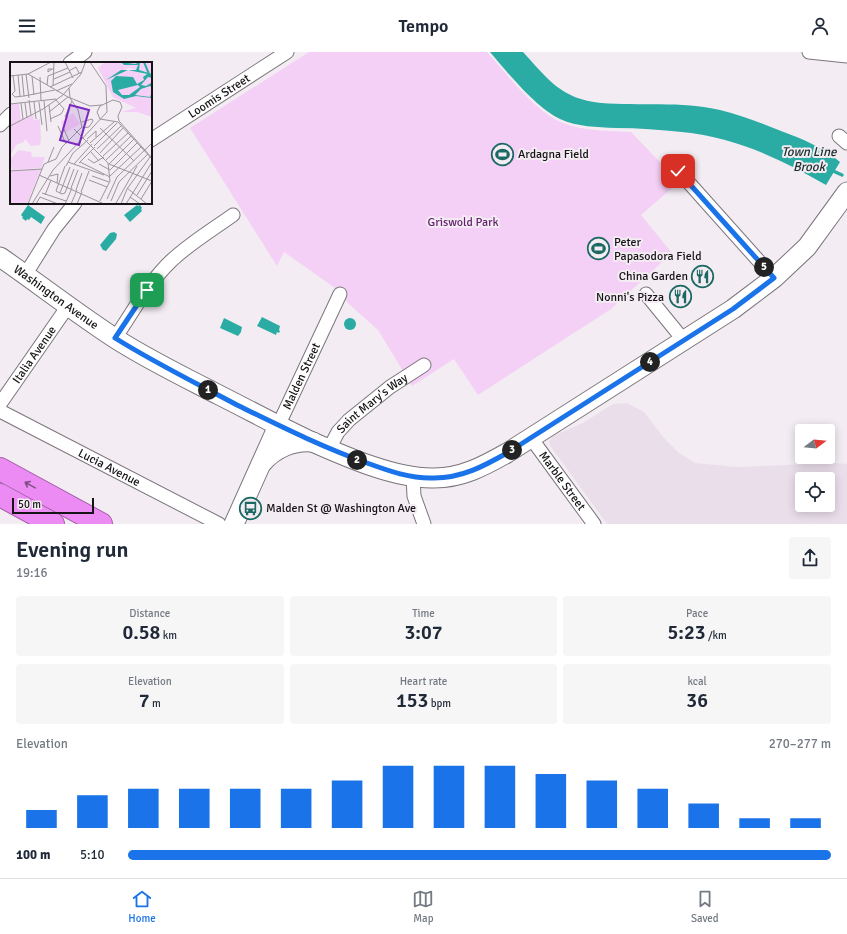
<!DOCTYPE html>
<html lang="en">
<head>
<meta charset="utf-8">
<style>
  :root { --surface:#fff; --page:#f6f6f7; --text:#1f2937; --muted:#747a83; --line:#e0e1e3; --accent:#1a73e8 }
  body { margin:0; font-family:Signika,sans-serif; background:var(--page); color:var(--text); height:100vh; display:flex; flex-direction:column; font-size:15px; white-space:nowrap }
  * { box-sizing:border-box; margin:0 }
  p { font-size:13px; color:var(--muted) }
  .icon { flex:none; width:22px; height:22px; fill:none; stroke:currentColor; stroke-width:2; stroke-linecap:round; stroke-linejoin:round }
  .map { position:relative; height:472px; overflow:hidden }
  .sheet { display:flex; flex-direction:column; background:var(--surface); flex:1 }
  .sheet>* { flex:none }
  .needle { width:26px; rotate:74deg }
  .tools { position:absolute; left:795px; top:372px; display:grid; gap:8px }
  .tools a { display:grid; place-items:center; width:40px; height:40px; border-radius:4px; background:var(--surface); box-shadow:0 2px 10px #0003; font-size:20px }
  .scale { position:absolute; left:12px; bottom:10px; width:82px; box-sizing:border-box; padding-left:4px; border:2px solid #161416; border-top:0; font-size:11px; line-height:14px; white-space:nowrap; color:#161416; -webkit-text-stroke:3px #f3ecf3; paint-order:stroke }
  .pin { position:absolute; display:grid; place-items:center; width:34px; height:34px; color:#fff; margin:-17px; border-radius:8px; box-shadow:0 2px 6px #0006 }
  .km { position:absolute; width:20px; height:20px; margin:-10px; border-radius:50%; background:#222; color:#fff; font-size:11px; line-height:20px; text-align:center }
  .round { display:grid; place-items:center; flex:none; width:42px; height:42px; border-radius:4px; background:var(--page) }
  .summary { display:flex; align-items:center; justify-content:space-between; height:68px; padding:0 16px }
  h1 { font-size:22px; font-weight:600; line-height:30px }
  .metrics { display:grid; grid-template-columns:repeat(3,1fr); gap:6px; height:68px; padding:4px 16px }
  .metrics div { display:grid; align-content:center; border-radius:4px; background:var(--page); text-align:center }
  .metrics b { font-size:20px; font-weight:600 }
  .metrics small { font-size:11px; font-weight:400 }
  .metrics p { font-size:11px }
  .chart { height:112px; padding:8px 16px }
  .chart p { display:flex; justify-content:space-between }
  .chart svg { width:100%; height:72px; margin-top:4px; stroke:var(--accent); stroke-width:6 }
  ul { padding:0 16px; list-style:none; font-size:13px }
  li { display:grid; grid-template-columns:64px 48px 1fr; align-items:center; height:30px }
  li i { height:10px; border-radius:5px; background:var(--accent) }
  header { display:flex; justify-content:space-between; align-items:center; height:52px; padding:0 16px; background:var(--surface); font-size:18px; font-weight:600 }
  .tabs { display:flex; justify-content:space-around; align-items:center; height:56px; border-top:1px solid var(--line); background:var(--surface); font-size:11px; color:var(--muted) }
  .tabs a { display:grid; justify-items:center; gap:2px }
  .tabs .on { color:var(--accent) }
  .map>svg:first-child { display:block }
</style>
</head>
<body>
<header><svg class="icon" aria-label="menu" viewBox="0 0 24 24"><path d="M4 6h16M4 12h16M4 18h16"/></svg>Tempo<svg class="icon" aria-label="person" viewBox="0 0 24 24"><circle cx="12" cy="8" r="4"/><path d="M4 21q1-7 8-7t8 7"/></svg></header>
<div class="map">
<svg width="847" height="472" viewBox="0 0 847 472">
  <rect width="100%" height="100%" fill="#f3ecf3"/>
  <!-- built -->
  <path fill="#eadeeb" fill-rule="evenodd" d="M627,351L644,360L664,386L679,401L695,411L737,415L835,411L847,412V472H607L551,395L549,390L553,384L583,371L608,355L614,352ZM802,427H828V453H802Z"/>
  <!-- green -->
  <path fill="#f5d0f6" d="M309,0H487C507,22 535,60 563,71C584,79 608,79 631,80L679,130L641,163L672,201L611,257L478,343L454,307L412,334L378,278L349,252L335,236L284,200L277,214L190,76Z"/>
  <!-- water -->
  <g fill="#2aaca4">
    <path d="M490,0H523C548,27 561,47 601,51C640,54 681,49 720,58C741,63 761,71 781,79C802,87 823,95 840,110L826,133C781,107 735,85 682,80C661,78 638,76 616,76C596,75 578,75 560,67C536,56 507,20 490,0Z"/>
    <polygon points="28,153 45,165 41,172 31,165 29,168 27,167 26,169 22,166 23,165 21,163"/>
    <polygon points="137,153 138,154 140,153 142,156 141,157 142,159 130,170 124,163"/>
    <polygon points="114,180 117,182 116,187 106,199 103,198 100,193 110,181"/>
    <polygon points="262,265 280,274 279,278 280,279 279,281 277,280 276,283 257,274"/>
    <polygon points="224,266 242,275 241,280 238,284 220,276"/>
    <circle cx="350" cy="272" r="6"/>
  </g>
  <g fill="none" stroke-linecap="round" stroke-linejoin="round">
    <!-- stream -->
    <polyline stroke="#2aaca4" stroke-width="3.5" points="831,118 842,123"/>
    <defs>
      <g id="street">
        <polyline points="809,0 847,4"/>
        <polyline points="70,11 85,0"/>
        <polyline points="0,73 11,62"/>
        <polyline points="839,84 847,91"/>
        <path id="s1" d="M151,88L287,0"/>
        <polyline points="673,113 774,226"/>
        <polyline points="25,223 54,177 75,151"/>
        <polyline points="646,242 677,280 682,289"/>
        <path d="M115,286C133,260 148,231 171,209C190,191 212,178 233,163"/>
        <path id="s2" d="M0,352L68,254"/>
        <path id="s3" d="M0,359L219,472"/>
        <path id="s4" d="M278,374L340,242"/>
        <path id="s5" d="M531,386L594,472"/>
        <path id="s6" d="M329,397L338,380L349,368L390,335L424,313"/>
        <polyline points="413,425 414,444 424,472"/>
      </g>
      <g id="secondary">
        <path id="s7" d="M0,205C39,232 76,261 116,287C149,308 184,325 219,343C249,358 278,374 308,388C344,404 395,427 434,426C462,426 484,414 507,401L733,257L774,226L807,195L847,140"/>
        <path d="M262,411C275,396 294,388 313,390"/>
        <polyline points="234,472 278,374"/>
      </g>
      <g id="highway">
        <polyline points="0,417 101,472"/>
        <polyline points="0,443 53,472"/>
      </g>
    </defs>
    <!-- street casing -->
    <use href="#street" stroke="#7b757c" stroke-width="15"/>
    <!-- secondary casing -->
    <use href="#secondary" stroke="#7b757c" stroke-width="21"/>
    <!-- highway casing -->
    <use href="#highway" stroke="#a261a6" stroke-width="24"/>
    <!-- street -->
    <use href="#street" stroke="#fff" stroke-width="13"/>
    <!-- secondary -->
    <use href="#secondary" stroke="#fff" stroke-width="19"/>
    <!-- highway -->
    <use href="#highway" stroke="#ed8bf4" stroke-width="22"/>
  </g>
  <!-- one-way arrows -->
  <defs><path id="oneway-shaft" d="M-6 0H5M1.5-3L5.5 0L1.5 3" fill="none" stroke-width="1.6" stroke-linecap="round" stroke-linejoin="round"/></defs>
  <use stroke="#825085" href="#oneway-shaft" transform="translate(30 433) rotate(-151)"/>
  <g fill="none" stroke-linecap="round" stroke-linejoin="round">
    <defs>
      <path id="route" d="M147,238L115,286C155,311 196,331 237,353C280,374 322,395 367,411C389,419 411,427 434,426C462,426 484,414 507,401L733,257L774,226L678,119"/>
    </defs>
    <!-- route casing -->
    <use href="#route" stroke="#fff" stroke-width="8"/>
    <!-- route -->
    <use href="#route" stroke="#1a73e8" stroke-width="5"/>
  </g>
  <!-- icons -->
  <defs>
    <symbol id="stadium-ring" viewBox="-11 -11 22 22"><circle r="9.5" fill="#f3ecf3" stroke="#1c6863" stroke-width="1.5"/><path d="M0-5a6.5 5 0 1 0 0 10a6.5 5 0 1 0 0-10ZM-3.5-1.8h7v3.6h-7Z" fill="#1c6863"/></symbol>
    <symbol id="restaurant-ring" viewBox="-11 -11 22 22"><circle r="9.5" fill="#f3ecf3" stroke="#1c6863" stroke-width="1.5"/><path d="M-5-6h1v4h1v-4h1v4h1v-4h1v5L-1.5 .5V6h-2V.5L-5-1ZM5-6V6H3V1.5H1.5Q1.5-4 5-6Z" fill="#1c6863"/></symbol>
    <symbol id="bus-ring" viewBox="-11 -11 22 22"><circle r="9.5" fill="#f3ecf3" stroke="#1c6863" stroke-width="1.5"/><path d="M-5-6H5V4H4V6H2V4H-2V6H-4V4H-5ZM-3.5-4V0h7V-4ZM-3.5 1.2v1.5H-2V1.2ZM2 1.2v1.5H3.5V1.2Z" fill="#1c6863"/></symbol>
  </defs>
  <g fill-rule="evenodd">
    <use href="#stadium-ring" x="490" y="90" width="25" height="25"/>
    <use href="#stadium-ring" x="586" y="184" width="25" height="25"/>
    <use href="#restaurant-ring" x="690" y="212" width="25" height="25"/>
    <use href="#restaurant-ring" x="668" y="232" width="25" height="25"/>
    <use href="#bus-ring" x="238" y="444" width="25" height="25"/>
  </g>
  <g text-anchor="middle" stroke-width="4" stroke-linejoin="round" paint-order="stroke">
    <!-- street labels -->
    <g font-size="12" fill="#161416" stroke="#f3ecf3">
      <text dy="4" stroke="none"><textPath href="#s1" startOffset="81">Loomis Street</textPath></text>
      <text dy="4" stroke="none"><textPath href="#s7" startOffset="69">Washington Avenue</textPath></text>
      <text dy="4" stroke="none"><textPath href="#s2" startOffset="60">Italia Avenue</textPath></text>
      <text dy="4" stroke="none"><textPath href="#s4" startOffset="55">Malden Street</textPath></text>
      <text dy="4" stroke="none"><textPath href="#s6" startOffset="64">Saint Mary's Way</textPath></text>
      <text dy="4" stroke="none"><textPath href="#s3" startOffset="123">Lucia Avenue</textPath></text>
      <text dy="4" stroke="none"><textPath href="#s5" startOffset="53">Marble Street</textPath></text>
    </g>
    <!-- poi labels -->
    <g font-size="12" fill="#161416" stroke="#f3ecf3" text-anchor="start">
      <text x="518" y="106">Ardagna Field</text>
      <text x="614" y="194">Peter<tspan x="614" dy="14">Papasodora Field</tspan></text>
      <text x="688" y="228" text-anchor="end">China Garden</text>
      <text x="664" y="249" text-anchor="end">Nonni's Pizza</text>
      <text x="266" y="460">Malden St @ Washington Ave</text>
    </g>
    <!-- park labels -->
    <g font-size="12" fill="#67226d" stroke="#f3ecf3">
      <text x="463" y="174">Griswold Park</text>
    </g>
    <!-- water labels -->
    <g font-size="13" font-style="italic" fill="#1a302e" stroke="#f3ecf3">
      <text x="809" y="104">Town Line<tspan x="809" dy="15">Brook</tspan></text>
    </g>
  </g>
  <!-- overview -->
  <g transform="translate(10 10)">
    <rect width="142" height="142" fill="#f3ecf3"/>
    <path d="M95,0H142V12L129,8L128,3L126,8L119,6L109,10L123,8L142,16V55L127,50H111L126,46L103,35L88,6ZM0,42H9L11,58L23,53L24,58L30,57L31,77L30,83L21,84L15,77L14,80L6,83L0,94ZM63,51L70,62L55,71L51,60ZM9,88L21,90L22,95H35L31,106L2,108L0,97ZM31,107L17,142H0V109Z" fill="#f5d0f6"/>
    <path d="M111,0L125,2L130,0L129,8L142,12V16L138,15L131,23L136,24L141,21L142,26L140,24L131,27L125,33L140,35L142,30V36L126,34L114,37L103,30L101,19L106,14L123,15L127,22L134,18L133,15L137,12L118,8L96,18L111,8H126L128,3H114ZM128,23L130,25L119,33H112L108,28Z" fill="#2aaca4" fill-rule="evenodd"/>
    <path fill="none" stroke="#2aaca4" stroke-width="2" d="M134,0L139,12"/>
    <path fill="none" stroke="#9b969b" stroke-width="1" d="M55,0L63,16M42,7L38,10V7H44M59,9L66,5L69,11M16,12L19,36M18,12L41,0M8,13L10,34M12,13L14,34M0,14L18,12L58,35L80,44L92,43M22,14L24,33M30,15L31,39M44,17L60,10M37,23L38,14L58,6M43,24L44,0M40,25L72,10M46,29L62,22M2,32L5,35L14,34L45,28M2,32L5,29L3,13M19,38L21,53M34,39L37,69M24,40L26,57M29,40L32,63M11,41L13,57M15,41L17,56M0,42L46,37M39,43L41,60M39,50L58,35M55,55L62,39M40,57L51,52L54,47L46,38M72,60L82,57L83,59L79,65L72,66M0,64L33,47L53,33L71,12L75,1M48,64L56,82M53,65L59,79M90,66L124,99M64,67L98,101L100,119M77,77L86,69V75M124,77L99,102L142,119M80,81L104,60M84,84L107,61M87,87L111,64M80,89L89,99M90,91L113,66M93,94L118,71M142,96L109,59L108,54L112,45L110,40L103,38L90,44L87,50L90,57L108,60L142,97M78,97L84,101L94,95M96,98L121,74M38,100L44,85M58,100L94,113M70,100L100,115M69,101L85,85M64,102L82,82M89,102L100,108L127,81M55,104L46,129L52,132L55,131L64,107M56,104L63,91L78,78M0,109L32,107M29,113L94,142M40,114L48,112L47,121M82,114L99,120M100,114L131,85M79,118L97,125M61,126L68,108M117,126L137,142M66,128L72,111M71,130L79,109M32,131L56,139M50,131L60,105M35,133L41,118M127,133L142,109M120,135L130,142M97,137L107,115L142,81M131,137L142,119M90,139L100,119M101,139L109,120L138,92M106,141L127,104M18,142L34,102L46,97L52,85L72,65L68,48L60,36L59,26M22,142L43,108L97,50L96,24L80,0M26,142L30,135L48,142M55,142L62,126M61,142L67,128M67,142L72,130M111,142L117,127L140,95M116,142L142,100"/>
    <path fill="#7b2cbf" fill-opacity="0.15" stroke="#7b2cbf" stroke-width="2" d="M60,43L79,48L69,83L50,78Z"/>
    <rect width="142" height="142" fill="none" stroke="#161416" stroke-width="2"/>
  </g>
</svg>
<div class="tools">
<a><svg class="needle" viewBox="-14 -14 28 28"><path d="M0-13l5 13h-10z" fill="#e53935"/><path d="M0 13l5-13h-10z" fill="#747a83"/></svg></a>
<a><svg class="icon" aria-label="locate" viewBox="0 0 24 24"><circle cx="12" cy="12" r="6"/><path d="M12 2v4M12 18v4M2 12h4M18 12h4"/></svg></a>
</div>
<div class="scale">50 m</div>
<div class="pin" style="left:147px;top:238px;background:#1e9e55"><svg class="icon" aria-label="arrive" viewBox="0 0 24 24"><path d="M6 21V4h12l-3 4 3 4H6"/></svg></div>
<div class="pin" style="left:678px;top:119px;background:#d93025"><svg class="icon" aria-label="check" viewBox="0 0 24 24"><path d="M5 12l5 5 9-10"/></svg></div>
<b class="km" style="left:208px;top:338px">1</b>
<b class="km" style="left:357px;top:408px">2</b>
<b class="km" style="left:512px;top:398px">3</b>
<b class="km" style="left:650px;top:310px">4</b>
<b class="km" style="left:764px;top:215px">5</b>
</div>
<section class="sheet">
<div class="summary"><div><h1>Evening run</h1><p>19:16</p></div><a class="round"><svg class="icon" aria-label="share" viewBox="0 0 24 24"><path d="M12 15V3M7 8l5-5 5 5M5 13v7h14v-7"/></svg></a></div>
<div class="metrics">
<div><p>Distance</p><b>0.58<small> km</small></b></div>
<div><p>Time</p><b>3:07</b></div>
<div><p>Pace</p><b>5:23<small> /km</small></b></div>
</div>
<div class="metrics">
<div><p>Elevation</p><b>7<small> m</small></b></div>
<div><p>Heart rate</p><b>153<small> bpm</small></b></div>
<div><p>kcal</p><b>36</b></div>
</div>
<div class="chart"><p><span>Elevation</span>270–277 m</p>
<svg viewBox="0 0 160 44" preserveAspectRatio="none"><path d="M5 44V33M15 44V24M25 44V20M35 44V20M45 44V20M55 44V20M65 44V15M75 44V6M85 44V6M95 44V6M105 44V11M115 44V15M125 44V20M135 44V29M145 44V38M155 44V38"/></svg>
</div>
<ul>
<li><b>100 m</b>5:10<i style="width:100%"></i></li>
</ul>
</section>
<nav class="tabs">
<a class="on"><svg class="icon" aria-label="home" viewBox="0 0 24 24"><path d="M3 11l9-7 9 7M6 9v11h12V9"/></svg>Home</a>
<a><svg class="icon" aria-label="map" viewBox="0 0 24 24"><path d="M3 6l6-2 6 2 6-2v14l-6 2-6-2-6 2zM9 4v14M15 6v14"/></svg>Map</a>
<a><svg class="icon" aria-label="saved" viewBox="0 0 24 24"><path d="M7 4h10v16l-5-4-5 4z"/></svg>Saved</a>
</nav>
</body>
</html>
